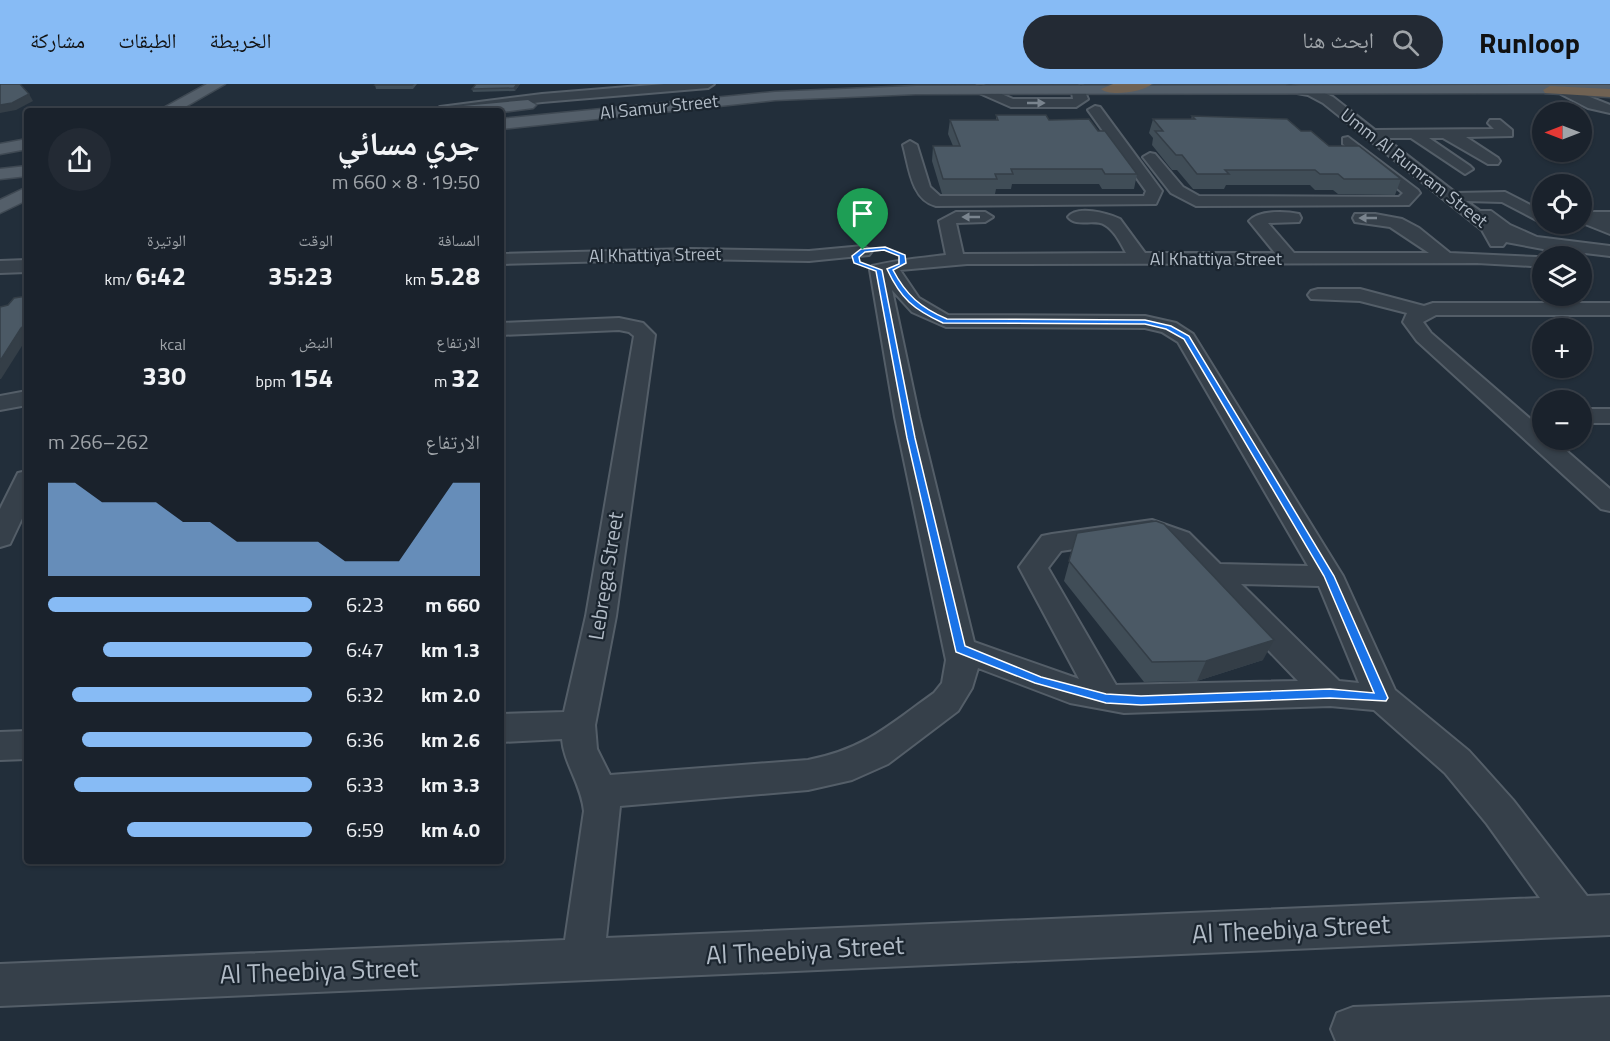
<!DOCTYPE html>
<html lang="ar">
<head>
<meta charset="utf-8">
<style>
  :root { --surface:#1a222c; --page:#232a34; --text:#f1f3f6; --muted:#9fa4a9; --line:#383f48; --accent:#87bbf5 }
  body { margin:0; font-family:"Titillium Web","Noto Naskh Arabic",sans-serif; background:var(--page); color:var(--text); direction:rtl; height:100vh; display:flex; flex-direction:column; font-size:22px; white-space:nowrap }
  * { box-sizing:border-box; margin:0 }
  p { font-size:20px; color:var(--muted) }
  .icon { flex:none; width:33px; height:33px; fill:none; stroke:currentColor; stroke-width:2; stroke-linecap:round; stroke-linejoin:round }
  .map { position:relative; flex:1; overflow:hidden; direction:ltr }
  .drawer { position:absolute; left:24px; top:24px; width:480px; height:756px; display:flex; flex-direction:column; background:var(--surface); border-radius:6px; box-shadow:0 2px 4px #0004,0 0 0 2px var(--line); direction:rtl }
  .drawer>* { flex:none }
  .needle { width:39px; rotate:270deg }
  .tools { position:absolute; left:1532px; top:18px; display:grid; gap:12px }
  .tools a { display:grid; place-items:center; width:60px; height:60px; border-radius:50%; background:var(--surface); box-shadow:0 2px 4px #0004,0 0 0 2px var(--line); font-size:30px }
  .pin { position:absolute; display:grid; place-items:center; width:51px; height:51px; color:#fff; margin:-62px -26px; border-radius:50% 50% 50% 0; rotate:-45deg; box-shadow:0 0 6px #0007 }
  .pin .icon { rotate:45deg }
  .round { display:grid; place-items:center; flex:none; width:63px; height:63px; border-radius:32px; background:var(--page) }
  .summary { display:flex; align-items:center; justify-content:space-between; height:102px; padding:0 24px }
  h1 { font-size:33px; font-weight:700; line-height:45px }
  .stats { display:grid; grid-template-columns:repeat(3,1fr); gap:9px; height:102px; padding:6px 24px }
  .stats div { display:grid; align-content:center }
  .stats b { font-size:26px; font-weight:700 }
  .stats small { font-size:16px; font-weight:400 }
  .stats p { font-size:16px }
  .chart { height:168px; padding:12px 24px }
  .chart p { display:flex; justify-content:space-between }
  .chart svg { width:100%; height:108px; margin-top:6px; fill:var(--accent); opacity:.7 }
  ul { padding:0 24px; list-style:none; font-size:20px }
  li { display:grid; grid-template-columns:96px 72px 1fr; align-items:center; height:45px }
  li i { height:15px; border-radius:8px; background:var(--accent) }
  header { display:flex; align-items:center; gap:36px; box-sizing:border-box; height:84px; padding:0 30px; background:var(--accent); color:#111 }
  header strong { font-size:28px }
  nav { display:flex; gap:33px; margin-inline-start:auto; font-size:21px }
  .search { width:420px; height:54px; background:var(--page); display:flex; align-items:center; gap:15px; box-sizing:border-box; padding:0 21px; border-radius:33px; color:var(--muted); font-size:22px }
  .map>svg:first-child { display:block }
</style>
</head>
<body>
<header>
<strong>Runloop</strong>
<div class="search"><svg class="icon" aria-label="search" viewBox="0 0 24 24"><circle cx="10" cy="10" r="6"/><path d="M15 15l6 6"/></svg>ابحث هنا</div>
<nav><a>الخريطة</a><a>الطبقات</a><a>مشاركة</a></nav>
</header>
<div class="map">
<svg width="1610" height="957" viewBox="0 0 1610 957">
  <rect width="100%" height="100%" fill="#222e3a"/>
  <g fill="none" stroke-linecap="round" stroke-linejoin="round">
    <defs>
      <g id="minor">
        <polygon points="664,0 714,0 708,4 542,18 471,27 433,27 440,23 542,10"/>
        <polygon points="1290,0 1316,5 1333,13 1375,46 1494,45 1488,39 1490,36 1500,36 1512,46 1512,52 1466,53 1498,74 1500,77 1498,80 1488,80 1443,54 1429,54 1470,82 1473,85 1465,90 1411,54 1385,54 1456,109 1505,108 1542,127 1542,139 1502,118 1466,117 1480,127 1491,127 1510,141 1537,153 1610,162 1610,172 1568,167 1572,172 1552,172 1543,165 1506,158 1503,162 1491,162 1482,146 1323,19 1308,11 1286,7 1286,1"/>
        <polygon points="981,1 1013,15 1073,15 1072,8 1081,1 1087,5 1085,8 1088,15 1076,23 1011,23 977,8 977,2"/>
        <polygon points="1565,3 1610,21 1610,29 1588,24 1561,10 1559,7"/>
        <path d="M1095,22L1100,23L1162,107L1156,120L936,122C911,116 909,82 903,61L910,57L917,61L930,103L940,112H1144L1146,107L1088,26Z"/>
        <polygon points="1348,53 1418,106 1420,109 1409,121 1196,122 1171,109 1143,73 1150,69 1155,70 1183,103 1199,112 1399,113 1403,109 1343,60 1343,54"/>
        <path d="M956,128H985L993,133L985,138L956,139L963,170L1126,169C1121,160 1115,147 1105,141C1094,134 1076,144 1068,133C1077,121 1107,129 1120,135L1145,169H1275L1249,137C1259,126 1285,127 1299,130L1301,134L1299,138L1268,139L1294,169H1429L1390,143L1355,138L1353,134L1355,130H1375L1402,135L1419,144L1450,169L1537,173L1540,177L1537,181L1531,182L1477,179L967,180L900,186L919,214L948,231L1145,232L1176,239L1193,250L1343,492L1395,606L1469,667L1513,716L1587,812L1610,811V851L0,922V880L565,856L584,727C581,699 564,680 562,655L501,658V630L564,628L586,532L634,252L629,248L619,246L501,251V239L619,234L643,239L655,251L616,532L595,641L597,665L610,691L808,676C865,665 889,641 934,609L942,599L946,576L895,333L870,186L872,182C896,176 920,174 946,171L939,137ZM892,206L912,228L946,243L1145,244L1162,248L1178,258L1308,482L1220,480L1189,449L1152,436L1052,450L1042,452L1019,483L1079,595L974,558L919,333ZM1149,454L1169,463L1298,597L1116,601L1048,484L1061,467ZM1241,500L1319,502L1359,599L1339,597ZM978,584L1070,619L1124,629L1330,622L1374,626L1445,689L1487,740L1540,814L606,854L620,722L808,706L852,696L888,680L958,627L972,604Z"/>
        <polygon points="1594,128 1610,128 1610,150 1585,140 1583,136 1588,129"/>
        <polygon points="863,162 872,167 869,171 809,177 690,175 501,180 501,170 690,165 809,167"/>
        <polygon points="27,176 27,188 0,189 0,177"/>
        <polygon points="1318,205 1360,205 1424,222 1433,219 1610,219 1610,231 1436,231 1423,238 1431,249 1542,345 1542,356 1554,356 1610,405 1610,427 1601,425 1417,257 1403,238 1407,229 1360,217 1311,215 1308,211 1311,207"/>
        <polygon points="27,307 27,321 0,326 0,312"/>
        <rect x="1581" y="325" width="29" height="14"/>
        <polygon points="27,387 27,424 10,460 0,463 0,425 18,389"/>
        <polygon points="27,647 27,675 0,676 0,648"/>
        <polygon points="1610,913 1610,957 1336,957 1331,945 1337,929 1353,923"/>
      </g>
      <g id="major">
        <polygon points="207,0 225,0 178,27 158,27"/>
        <polygon points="1610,1 1610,9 916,10 775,16 501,45 501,35 775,8 916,2"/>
        <polygon points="528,16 536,21 533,24 501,28 455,27 463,22"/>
        <polygon points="27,55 27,65 0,70 0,60"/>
        <polygon points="27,82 27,92 0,95 0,85"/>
        <polygon points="27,103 27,116 0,129 0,116"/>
      </g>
      <g id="highway">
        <path d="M1113,0H1152C1144,8 1109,13 1101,5Z"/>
        <polygon points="1550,2 1610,5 1610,13 1545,9 1543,6"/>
      </g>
    </defs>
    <!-- minor casing -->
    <use href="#minor" stroke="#545e68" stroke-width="4"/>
    <!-- major casing -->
    <use href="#major" stroke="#3f4953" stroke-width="3"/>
    <!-- highway casing -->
    <use href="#highway" stroke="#414b55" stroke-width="3"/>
    <!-- path -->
    <polyline stroke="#425758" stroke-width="1.5" stroke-dasharray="2 2" stroke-linecap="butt" points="406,27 421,25"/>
    <!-- minor -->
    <use href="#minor" fill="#36404a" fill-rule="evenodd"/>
    <!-- major -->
    <use href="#major" fill="#545f6a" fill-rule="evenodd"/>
    <!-- highway -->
    <use href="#highway" fill="#706253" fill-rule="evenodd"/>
  </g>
  <!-- wall -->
  <g fill="#404d57">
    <polygon points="417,0 413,5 376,5 375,1"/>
    <polygon points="520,0 515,7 473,8 472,5"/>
    <polygon points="996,31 1049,36 1098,47 1137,90 1134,105 1102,105 1099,100 1012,100 1011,105 996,105 995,110 942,110 932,77 933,62 953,62 948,50 950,36 996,36"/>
    <polygon points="1192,32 1301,47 1329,62 1401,95 1395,111 1338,110 1333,106 1315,106 1310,101 1226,101 1224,105 1193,105 1177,86 1172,86 1152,61 1153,54 1149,49 1153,35 1191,35"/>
    <polygon points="1077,449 1263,576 1197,597 1144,598 1064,497"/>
  </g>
  <!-- shaded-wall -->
  <g fill="#343e47">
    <polygon points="517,0 520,0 515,7 514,4"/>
    <polygon points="29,10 33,17 16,26 0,29 0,21"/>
    <polygon points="27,239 27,254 1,295 0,295 0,277 21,244"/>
    <polygon points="1274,556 1263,576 1197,597 1206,577"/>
  </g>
  <!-- building -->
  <g fill="#4b5965" stroke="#343e47" stroke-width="1.5">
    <polygon points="0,0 20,0 29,10 12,19 0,21"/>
    <polygon points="376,0 413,0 412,1 375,1"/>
    <polygon points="476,0 517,0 514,4 472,5"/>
    <polygon points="996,31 1046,31 1049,36 1089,35 1098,47 1105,47 1137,90 1105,90 1102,85 1011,85 1013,90 995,90 997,95 943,95 933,62 960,62 950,36 998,36"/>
    <polygon points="1192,32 1287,35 1301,47 1311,47 1329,62 1359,62 1401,95 1344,95 1338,90 1320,90 1315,86 1225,86 1229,90 1197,90 1182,71 1176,71 1155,47 1163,47 1153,35 1195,35"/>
    <polygon points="27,212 27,239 21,244 0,277 0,223 8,221 14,214"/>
    <polygon points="1156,437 1164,440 1274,556 1206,577 1152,578 1069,477 1077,449"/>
  </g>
  <!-- one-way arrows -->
  <defs><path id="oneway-solid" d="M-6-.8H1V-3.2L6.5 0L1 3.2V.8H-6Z" transform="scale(1.5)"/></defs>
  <g fill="#7a848e">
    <use href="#oneway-solid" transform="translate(1036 19)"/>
    <use href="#oneway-solid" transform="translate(971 133) rotate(180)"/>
    <use href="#oneway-solid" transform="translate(1368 134) rotate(-180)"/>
  </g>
  <!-- route -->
  <path fill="#1a73e8" stroke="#fff" stroke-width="1.5" fill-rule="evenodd" d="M885,163L905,171L906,179L893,186C906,211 921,224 947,235L1145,236L1171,242L1189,252L1334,492L1388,614L1386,617L1330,614L1141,621L1106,619L1035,599L956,568L907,354L876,187L854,179L852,172L861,165ZM884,166L899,172V180L887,185C901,215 913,225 943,239L1145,240L1166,245L1184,255L1324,492L1374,609L1330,605L1141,612L1106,610L1041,593L965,562L915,354L882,186L860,178L859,173L865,168Z"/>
  <g text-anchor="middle" stroke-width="4.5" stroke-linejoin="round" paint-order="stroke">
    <!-- far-street labels -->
    <g font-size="18" fill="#b1bbc6" stroke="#1b252f">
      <text transform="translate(659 23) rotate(-6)" y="6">Al Samur Street</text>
      <text transform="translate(1414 84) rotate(38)" y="6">Umm Al Rumram Street</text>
      <text transform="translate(655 171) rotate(-1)" y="6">Al Khattiya Street</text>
      <text x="1216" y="181">Al Khattiya Street</text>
    </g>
    <!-- street labels -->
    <g font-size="21" fill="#b1bbc6" stroke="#1b252f">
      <text transform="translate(606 492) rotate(-81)" y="7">Lebrega Street</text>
    </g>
    <!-- near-street labels -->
    <g font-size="26" fill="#b1bbc6" stroke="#1b252f">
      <text transform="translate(1291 845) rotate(-3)" y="9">Al Theebiya Street</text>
      <text transform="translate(805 866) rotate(-3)" y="9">Al Theebiya Street</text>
      <text transform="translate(319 887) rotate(-2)" y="9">Al Theebiya Street</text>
    </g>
  </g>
</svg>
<div class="tools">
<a><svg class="needle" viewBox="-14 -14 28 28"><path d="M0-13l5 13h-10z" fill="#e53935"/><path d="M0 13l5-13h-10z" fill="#9fa4a9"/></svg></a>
<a><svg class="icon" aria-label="locate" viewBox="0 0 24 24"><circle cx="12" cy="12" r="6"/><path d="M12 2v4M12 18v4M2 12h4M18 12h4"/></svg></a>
<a><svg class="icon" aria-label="layers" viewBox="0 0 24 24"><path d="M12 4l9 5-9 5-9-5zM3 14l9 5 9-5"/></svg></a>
<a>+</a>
<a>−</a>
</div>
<div class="pin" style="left:863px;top:166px;background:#1e9e55"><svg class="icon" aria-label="arrive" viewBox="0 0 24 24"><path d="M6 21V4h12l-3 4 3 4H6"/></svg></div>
<section class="drawer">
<div class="summary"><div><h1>جري مسائي</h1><p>19:50 · 8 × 660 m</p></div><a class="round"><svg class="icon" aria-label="share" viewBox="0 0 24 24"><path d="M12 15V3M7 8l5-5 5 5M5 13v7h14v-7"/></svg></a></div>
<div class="stats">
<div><p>المسافة</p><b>5.28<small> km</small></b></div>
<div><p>الوقت</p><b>35:23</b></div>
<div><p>الوتيرة</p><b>6:42<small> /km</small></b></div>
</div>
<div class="stats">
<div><p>الارتفاع</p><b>32<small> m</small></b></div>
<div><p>النبض</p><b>154<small> bpm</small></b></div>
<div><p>kcal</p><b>330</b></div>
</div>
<div class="chart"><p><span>الارتفاع</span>262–266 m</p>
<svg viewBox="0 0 160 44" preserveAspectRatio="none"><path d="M0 44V6L10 6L20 14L30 14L40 14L50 22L60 22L70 30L80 30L90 30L100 30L110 38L120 38L130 38L140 22L150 6L160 6V44z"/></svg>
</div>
<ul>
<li><b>660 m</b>6:23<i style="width:100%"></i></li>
<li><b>1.3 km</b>6:47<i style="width:79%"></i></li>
<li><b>2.0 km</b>6:32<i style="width:91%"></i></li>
<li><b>2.6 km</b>6:36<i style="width:87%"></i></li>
<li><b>3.3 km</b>6:33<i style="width:90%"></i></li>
<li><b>4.0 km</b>6:59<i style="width:70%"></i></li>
</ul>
</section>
</div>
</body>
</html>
